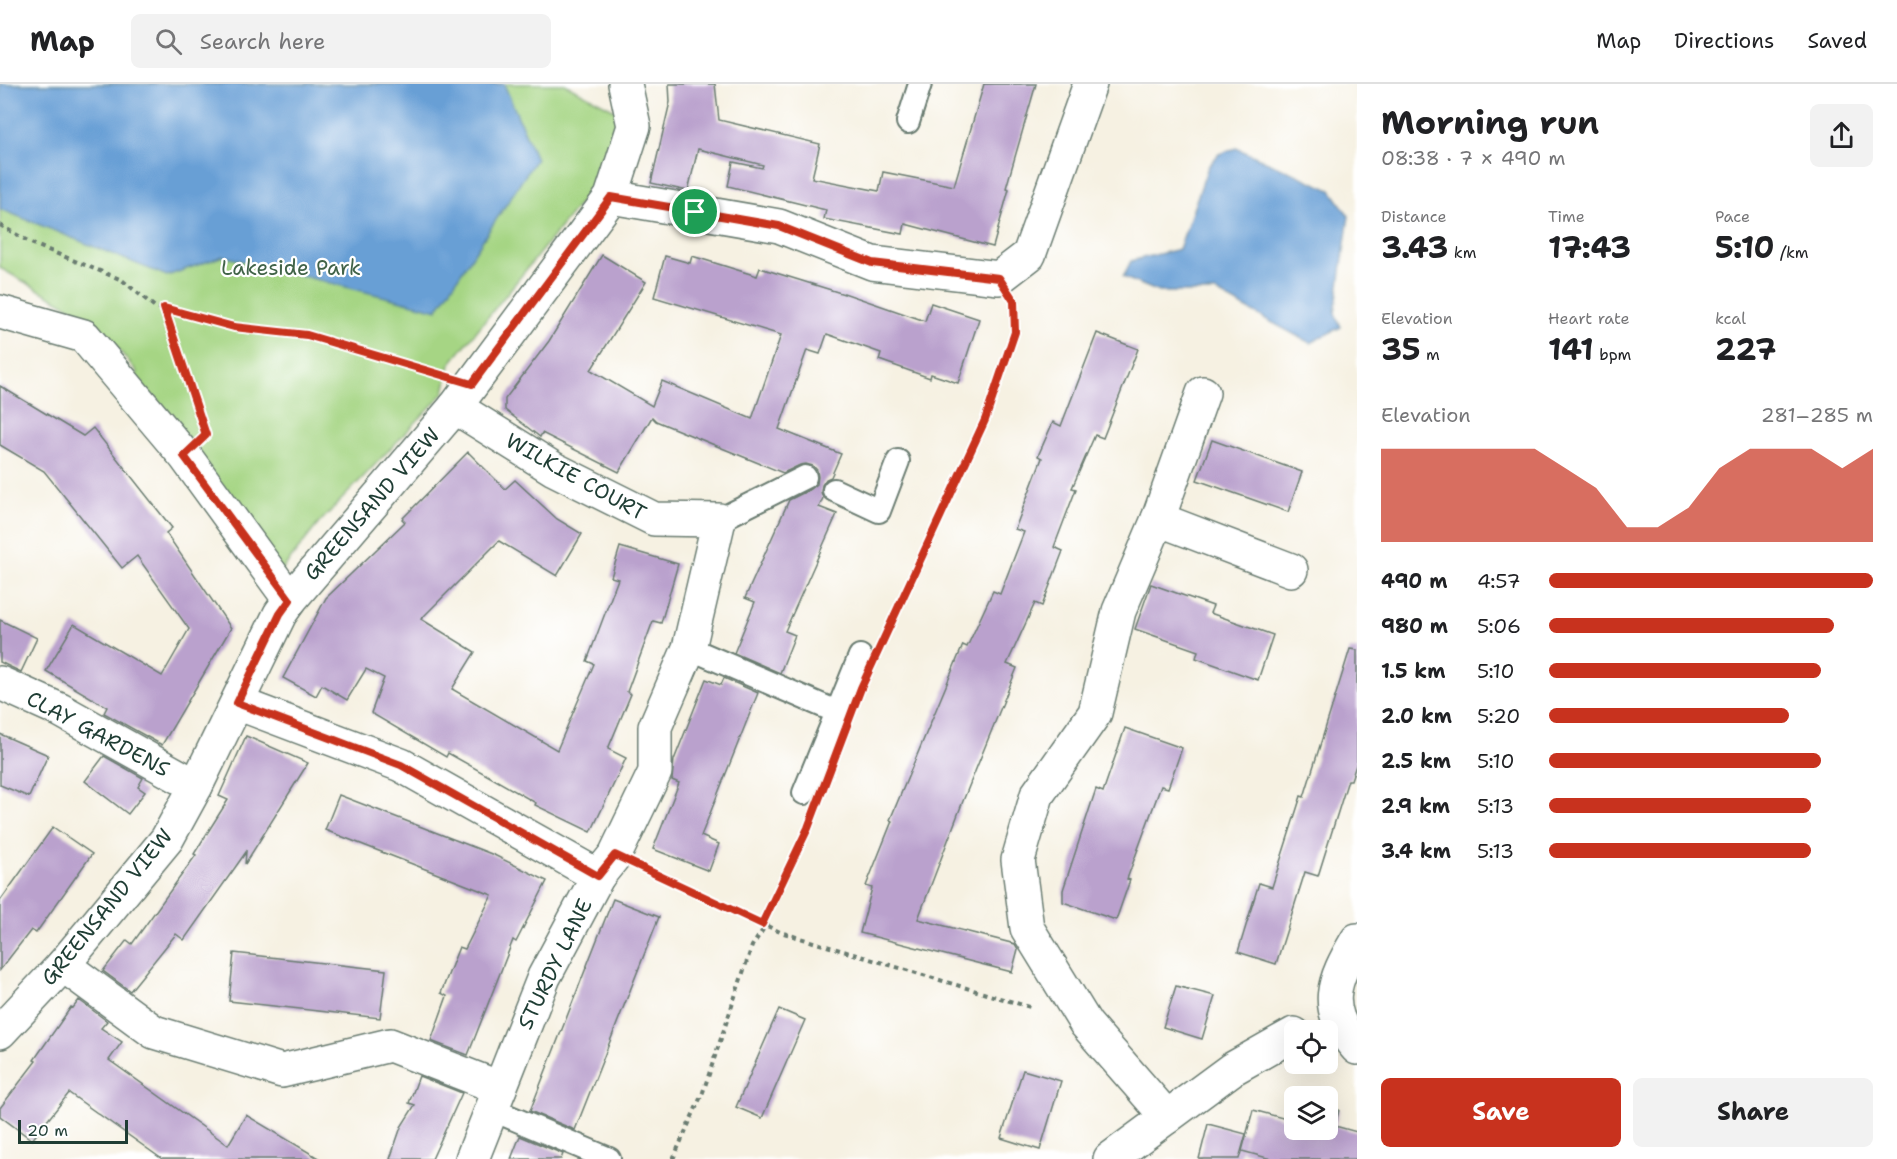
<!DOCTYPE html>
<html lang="en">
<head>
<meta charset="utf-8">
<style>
  :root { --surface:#fff; --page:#f2f2f2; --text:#202124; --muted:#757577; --line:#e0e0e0; --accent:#c8321e }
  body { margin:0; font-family:"Shantell Sans",sans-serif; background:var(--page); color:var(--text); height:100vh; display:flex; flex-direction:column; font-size:22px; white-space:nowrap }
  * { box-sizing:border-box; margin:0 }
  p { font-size:20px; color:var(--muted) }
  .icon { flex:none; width:33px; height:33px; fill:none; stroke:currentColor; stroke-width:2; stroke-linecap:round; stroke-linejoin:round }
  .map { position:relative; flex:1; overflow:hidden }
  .details { display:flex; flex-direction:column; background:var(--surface); width:540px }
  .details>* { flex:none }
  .controls { position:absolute; left:1284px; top:936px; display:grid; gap:12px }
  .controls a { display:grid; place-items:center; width:54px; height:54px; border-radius:9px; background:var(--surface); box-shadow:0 6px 24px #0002; font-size:30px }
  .scale { position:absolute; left:18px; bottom:15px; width:110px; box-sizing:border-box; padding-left:6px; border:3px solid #1f3d34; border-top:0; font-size:16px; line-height:21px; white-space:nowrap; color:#1f3d34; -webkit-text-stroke:4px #fff; paint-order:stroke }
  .pin { position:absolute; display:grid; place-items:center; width:51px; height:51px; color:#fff; margin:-26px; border:3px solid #fff; border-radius:50%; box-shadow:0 2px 6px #0007 }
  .round { display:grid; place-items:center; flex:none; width:63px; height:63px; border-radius:9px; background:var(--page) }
  .headline { display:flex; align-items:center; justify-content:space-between; height:102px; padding:0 24px }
  h1 { font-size:33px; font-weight:700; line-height:45px }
  .metrics { display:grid; grid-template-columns:repeat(3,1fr); gap:9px; height:102px; padding:6px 24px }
  .metrics div { display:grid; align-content:center }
  .metrics b { font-size:30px; font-weight:700 }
  .metrics small { font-size:16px; font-weight:400 }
  .metrics p { font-size:16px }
  .chart { height:168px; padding:12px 24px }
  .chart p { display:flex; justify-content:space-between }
  .chart svg { width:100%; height:108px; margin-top:6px; fill:var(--accent); opacity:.7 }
  .button { display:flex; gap:12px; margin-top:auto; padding:12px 24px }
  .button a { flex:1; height:69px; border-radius:9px; background:var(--accent); color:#fff; font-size:24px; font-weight:700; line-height:69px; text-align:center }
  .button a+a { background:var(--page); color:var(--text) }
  ul { padding:0 24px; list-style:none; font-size:20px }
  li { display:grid; grid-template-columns:96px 72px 1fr; align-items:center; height:45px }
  li i { height:15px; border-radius:8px; background:var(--accent) }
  header { display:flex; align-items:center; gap:36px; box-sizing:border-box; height:84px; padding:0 30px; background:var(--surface); border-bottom:2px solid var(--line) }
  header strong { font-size:28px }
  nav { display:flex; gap:33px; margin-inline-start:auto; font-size:21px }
  .search { width:420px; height:54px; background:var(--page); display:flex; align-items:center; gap:15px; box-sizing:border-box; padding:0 21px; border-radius:9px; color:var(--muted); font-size:22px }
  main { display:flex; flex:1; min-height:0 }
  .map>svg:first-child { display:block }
</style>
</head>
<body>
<header>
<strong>Map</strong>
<div class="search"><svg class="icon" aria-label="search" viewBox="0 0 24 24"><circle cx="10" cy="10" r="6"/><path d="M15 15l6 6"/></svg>Search here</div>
<nav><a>Map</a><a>Directions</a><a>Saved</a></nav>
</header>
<main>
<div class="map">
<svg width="1357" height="1075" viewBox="0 0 1357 1075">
  <rect width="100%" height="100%" fill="#fff"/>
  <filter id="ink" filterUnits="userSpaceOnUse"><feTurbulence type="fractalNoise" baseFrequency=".0167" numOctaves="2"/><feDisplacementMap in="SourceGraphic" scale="12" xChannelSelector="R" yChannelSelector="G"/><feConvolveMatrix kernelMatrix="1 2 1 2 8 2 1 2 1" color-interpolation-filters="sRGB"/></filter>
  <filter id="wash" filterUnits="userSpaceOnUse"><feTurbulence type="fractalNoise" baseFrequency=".008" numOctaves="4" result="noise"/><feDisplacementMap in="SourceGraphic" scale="24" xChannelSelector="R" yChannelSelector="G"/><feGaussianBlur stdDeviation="1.35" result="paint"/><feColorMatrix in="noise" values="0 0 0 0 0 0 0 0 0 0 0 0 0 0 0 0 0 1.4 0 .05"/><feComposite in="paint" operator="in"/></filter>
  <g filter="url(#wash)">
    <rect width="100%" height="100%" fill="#f6f1e2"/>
    <!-- green -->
    <polygon fill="#a6d584" stroke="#62895c" stroke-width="1.5" points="0,0 565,0 617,27 622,67 450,280 444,309 319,439 270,501 131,301 137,288 96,238 0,184"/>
    <!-- water -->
    <g fill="#679fd5" stroke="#436e84" stroke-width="1.5">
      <polygon points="0,0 504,0 536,75 437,226 223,172 167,192 0,125"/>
      <polygon points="1236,64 1331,106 1349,132 1335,229 1341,243 1310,259 1216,208 1159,208 1123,193 1131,177 1179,165 1208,83 1219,70"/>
    </g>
    <g id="blocks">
      <!-- building -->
      <g fill="#baa1cd">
        <polygon points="669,0 715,0 719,36 820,60 812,94 879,107 883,88 954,102 984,0 1036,0 1006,104 1009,105 993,163 905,140 903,150 824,135 826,126 728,102 733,78 762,84 763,81 698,65 688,107 651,99 670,18"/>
        <polygon points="602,171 646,198 591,286 652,322 662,297 752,335 781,251 654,213 665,172 690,179 692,172 757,192 760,184 844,210 844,209 925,237 931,219 979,235 958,299 931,290 930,294 879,276 881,269 827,250 820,270 807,266 779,345 841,370 831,393 826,395 822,401 821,408 823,414 819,423 837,430 785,547 795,551 780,589 734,569 755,518 745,514 789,416 811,405 817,400 818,393 817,386 813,382 806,380 800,381 783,389 656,337 652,333 619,388 542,349 540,353 505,326 505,315 549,257"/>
        <polygon points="1097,249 1138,265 1103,354 1095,351 1072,404 1076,405 1054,463 1063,467 1042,522 1035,519 1007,580 1017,584 963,717 918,835 1015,860 1018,865 1012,888 860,849 872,804 866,802 892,737 890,736 963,561 967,563 993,507 1000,510 1024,448 1015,445 1042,374 1038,372 1053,338 1061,342"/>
        <polygon points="0,302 83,352 93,344 172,444 166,449 231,544 162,661 104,629 107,623 46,587 74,540 162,592 189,545 137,472 122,484 44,387 0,361"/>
        <polygon points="1212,356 1302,388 1288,428 1197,396"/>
        <polygon points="468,368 505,405 515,396 557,435 582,450 557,492 499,457 421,535 475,568 452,605 557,666 594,580 587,577 618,495 611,493 620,463 678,480 661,539 653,537 627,608 631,610 608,665 626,674 591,748 535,721 536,719 448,669 446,673 371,629 384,594 366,585 347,616 322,601 316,612 283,594 326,514 405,438 402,435"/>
        <polygon points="1151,500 1213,522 1210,529 1273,551 1258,596 1196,574 1198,567 1135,545"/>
        <polygon points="0,536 37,554 21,588 0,578"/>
        <polygon points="1350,565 1357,566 1357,678 1351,696 1348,696 1318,792 1305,788 1276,880 1238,868 1259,799 1272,803 1301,712 1304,713"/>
        <polygon points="724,594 758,609 701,752 719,760 709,787 653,765 679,699 672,696 674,676 706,595 721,601"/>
        <polygon points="1125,644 1182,664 1168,704 1161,702 1127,795 1130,796 1116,836 1063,818 1063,806 1096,705 1103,708"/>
        <polygon points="0,650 48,671 29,713 0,701"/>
        <polygon points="246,652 308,679 245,780 246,768 184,856 176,850 130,907 103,887 127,856 132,860 196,771 194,770 228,716 219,712"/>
        <polygon points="104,672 143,694 138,703 145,708 128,730 85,697"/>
        <polygon points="339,711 494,771 547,797 516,858 513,856 468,971 431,957 447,912 441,909 459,863 465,865 492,811 325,746"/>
        <polygon points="53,743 92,770 36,849 31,846 0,886 0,817"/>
        <polygon points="613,815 659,833 575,1046 530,1027"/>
        <polygon points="234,869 386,886 380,934 229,917"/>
        <polygon points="1176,902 1215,912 1202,955 1163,943"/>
        <polygon points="79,916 107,937 101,944 122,958 109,976 228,1061 246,1031 320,1075 162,1075 69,1009 32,1056 0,1032 0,1024 36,977 34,976 71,923 73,924"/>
        <polygon points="779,925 805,936 762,1034 736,1023"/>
        <polygon points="1023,986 1061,997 1040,1066 1001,1054"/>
        <polygon points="419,992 462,1009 432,1075 390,1075 401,1043 415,1021 409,1019"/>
        <polygon points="1328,1023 1339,1026 1335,1042 1357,1048 1357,1075 1271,1075 1242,1067 1253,1026 1294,1037 1294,1046 1328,1046"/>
        <polygon points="1208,1040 1246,1050 1239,1075 1199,1075"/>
        <polygon points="520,1052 563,1070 561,1075 511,1075"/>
      </g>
    </g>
  </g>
  <g filter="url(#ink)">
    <use href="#blocks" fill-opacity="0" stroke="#6a7c71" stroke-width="1.5"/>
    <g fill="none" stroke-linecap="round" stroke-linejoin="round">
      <defs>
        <g id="service">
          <polyline points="908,38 920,0"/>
          <polyline points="834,406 879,427 898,377"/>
          <polyline points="719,436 805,393"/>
          <polyline points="689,564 837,628"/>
          <polyline points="804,709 860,572"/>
          <polyline points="491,1025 609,1075"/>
        </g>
        <polyline id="pedestrian" points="0,228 84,252 185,372 290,516"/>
        <g id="minor">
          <polyline points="611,113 779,142 872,179 999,194 1029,171 1090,0"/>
          <polyline points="455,323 554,385 654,435 719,436 689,564 655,643 655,688 615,771 598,792"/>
          <polyline points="1158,435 1291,486"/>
          <polyline points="0,599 60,626 196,702"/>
          <polyline points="237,619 401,681 598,792 544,893 472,1075"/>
          <path d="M1357,856C1333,897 1321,924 1357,964"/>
          <polyline points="63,881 154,948 282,987 390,961 500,1004"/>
          <polyline points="0,948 63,881 167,755 196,702 280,530 290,516 455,323 611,113 634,42 625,0"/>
          <polyline points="1167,1033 1086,940 1027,844 1018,776 1037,711 1095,629 1119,527 1158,435 1203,309"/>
          <polyline points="1110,1075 1232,985 1294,950"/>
        </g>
      </defs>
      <!-- service casing -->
      <use href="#service" stroke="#6a7c71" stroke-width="26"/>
      <!-- pedestrian casing -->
      <use href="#pedestrian" stroke="#6a7c71" stroke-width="36"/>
      <!-- minor casing -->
      <use href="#minor" stroke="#6a7c71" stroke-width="36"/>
      <!-- path -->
      <g stroke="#6a7c71" stroke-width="4" stroke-dasharray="4.5 4.5" stroke-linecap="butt">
        <polyline points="0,141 33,160 122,196 155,223 234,243 307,251 437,290"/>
        <polyline points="165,225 199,332"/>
        <polyline points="884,554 985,336 1015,248 1014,223"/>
        <polyline points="645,785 780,848 1033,924"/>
        <polyline points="762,840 811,737"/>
        <polyline points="673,1075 703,1008 752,862 766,841"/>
      </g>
      <!-- service -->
      <use href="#service" stroke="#fff" stroke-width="22"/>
      <!-- pedestrian -->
      <use href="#pedestrian" stroke="#fff" stroke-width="33"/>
      <!-- minor -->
      <use href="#minor" stroke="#fff" stroke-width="33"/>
    </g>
  </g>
  <g fill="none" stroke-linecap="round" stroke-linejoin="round" filter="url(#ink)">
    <defs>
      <polygon id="route" points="611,113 779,142 872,179 999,194 1014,217 1015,248 985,336 861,604 808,744 762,840 615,771 598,792 401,681 237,619 280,530 290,516 184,372 206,351 164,224 234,243 307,251 472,300"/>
    </defs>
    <!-- route casing -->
    <use href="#route" stroke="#fff" stroke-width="12"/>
    <!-- route -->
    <use href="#route" stroke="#c8321e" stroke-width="8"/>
  </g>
  <g text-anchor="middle" stroke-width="4.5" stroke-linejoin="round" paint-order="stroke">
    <!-- park labels -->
    <g font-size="21" fill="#416348" stroke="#fff">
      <text x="291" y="191">Lakeside Park</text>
    </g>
    <!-- street labels -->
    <g font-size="21" fill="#1f3d34" stroke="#fff">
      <text transform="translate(576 393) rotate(29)" y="7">WILKIE COURT</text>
      <text transform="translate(372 420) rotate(-49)" y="7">GREENSAND VIEW</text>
      <text transform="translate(98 650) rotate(28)" y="7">CLAY GARDENS</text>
      <text transform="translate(107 823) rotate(-51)" y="7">GREENSAND VIEW</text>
      <text transform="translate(555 880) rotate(-64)" y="7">STURDY LANE</text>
    </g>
  </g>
</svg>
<div class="controls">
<a><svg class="icon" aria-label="locate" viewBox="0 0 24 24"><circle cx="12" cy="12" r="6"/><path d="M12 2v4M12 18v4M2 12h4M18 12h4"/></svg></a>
<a><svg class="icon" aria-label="layers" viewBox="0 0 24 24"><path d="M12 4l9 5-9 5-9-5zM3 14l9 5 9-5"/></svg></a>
</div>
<div class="scale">20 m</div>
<div class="pin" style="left:695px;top:128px;background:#1e9e55"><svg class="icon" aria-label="arrive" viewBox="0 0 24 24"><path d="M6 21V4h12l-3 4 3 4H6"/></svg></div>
</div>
<section class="details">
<div class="headline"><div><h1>Morning run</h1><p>08:38 · 7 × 490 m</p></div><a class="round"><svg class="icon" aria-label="share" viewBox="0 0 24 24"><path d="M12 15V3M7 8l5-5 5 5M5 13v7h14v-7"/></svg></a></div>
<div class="metrics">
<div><p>Distance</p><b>3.43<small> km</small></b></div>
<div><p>Time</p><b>17:43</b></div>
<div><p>Pace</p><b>5:10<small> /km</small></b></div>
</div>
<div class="metrics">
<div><p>Elevation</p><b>35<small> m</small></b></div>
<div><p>Heart rate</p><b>141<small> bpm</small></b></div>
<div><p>kcal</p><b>227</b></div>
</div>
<div class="chart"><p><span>Elevation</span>281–285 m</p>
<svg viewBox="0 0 160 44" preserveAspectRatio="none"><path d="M0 44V6L10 6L20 6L30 6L40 6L50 6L60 14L70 22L80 38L90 38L100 30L110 14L120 6L130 6L140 6L150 14L160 6V44z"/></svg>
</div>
<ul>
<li><b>490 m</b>4:57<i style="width:100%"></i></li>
<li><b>980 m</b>5:06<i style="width:88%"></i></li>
<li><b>1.5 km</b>5:10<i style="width:84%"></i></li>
<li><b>2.0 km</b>5:20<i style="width:74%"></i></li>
<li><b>2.5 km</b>5:10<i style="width:84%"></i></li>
<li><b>2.9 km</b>5:13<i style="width:81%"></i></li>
<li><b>3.4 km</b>5:13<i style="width:81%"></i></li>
</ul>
<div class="button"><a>Save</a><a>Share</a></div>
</section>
</main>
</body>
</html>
